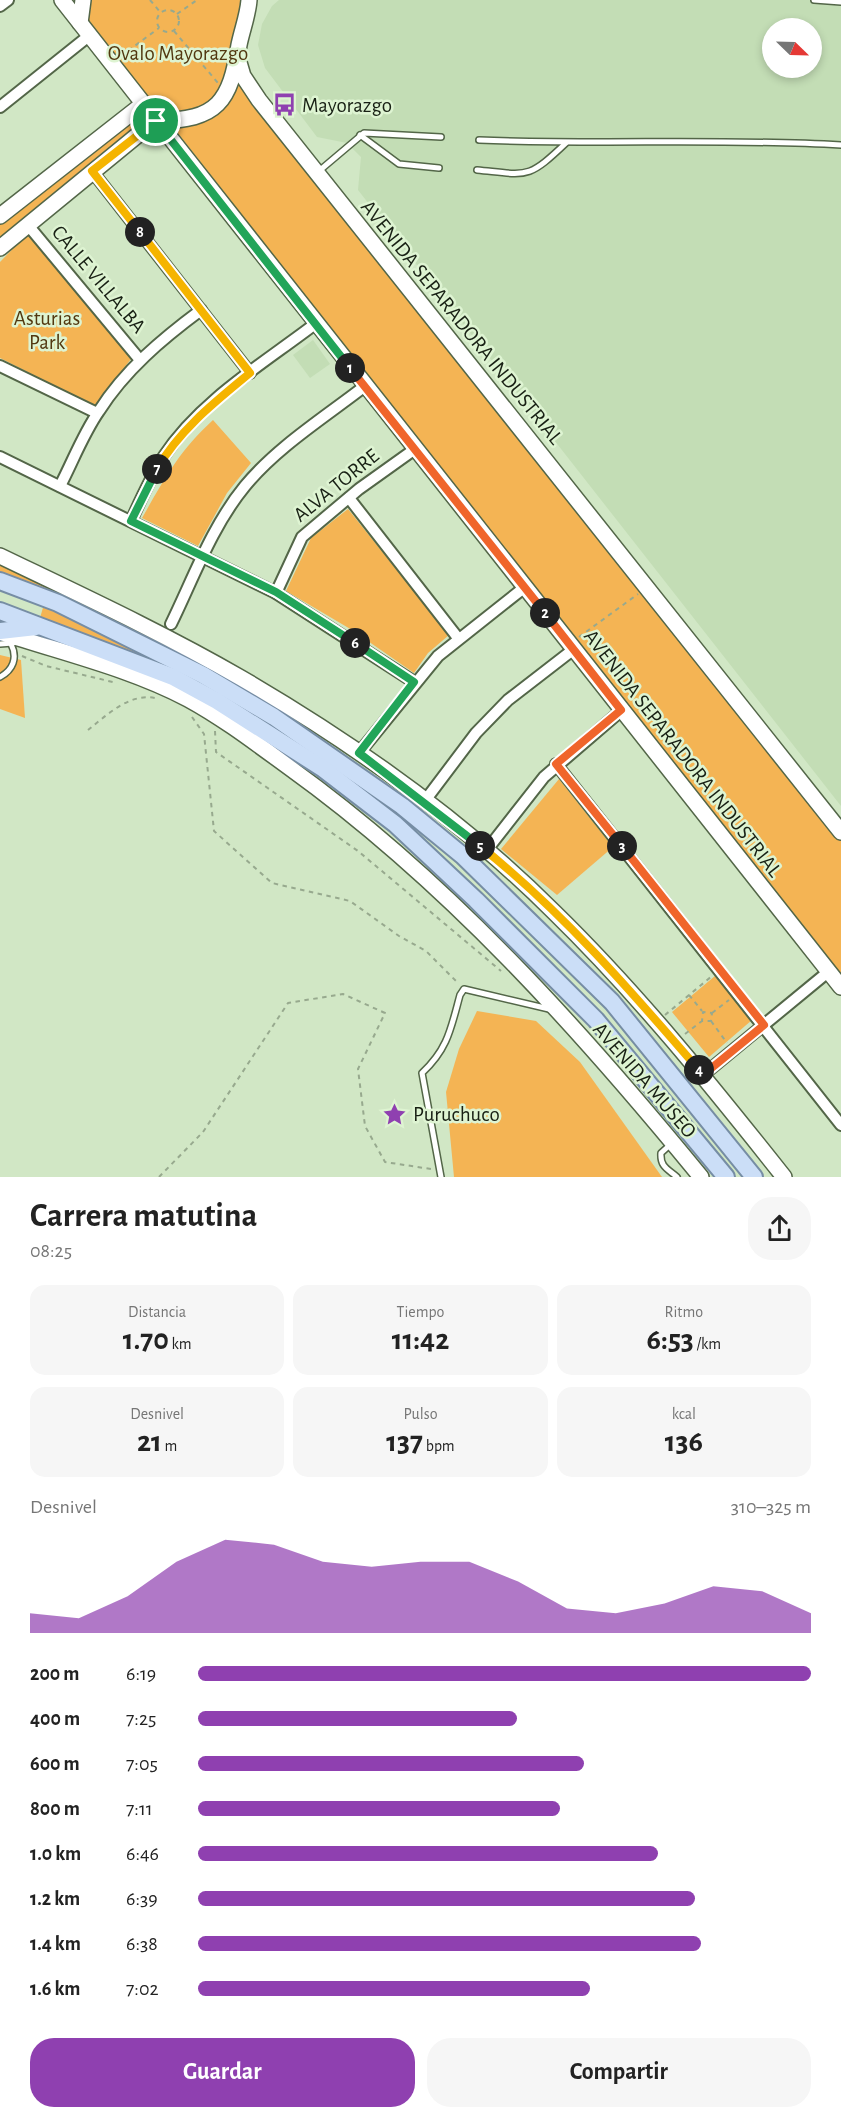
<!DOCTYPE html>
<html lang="es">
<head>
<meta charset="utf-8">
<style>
  :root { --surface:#fff; --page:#f6f6f6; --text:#222; --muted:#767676; --accent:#8f40b0 }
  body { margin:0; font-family:"Alegreya Sans",sans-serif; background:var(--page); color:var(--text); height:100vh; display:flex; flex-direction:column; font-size:22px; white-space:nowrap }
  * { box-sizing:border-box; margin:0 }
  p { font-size:20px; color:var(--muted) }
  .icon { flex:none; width:33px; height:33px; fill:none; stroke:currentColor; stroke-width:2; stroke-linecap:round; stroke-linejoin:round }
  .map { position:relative; height:1177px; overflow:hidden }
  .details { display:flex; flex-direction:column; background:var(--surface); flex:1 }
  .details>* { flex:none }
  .needle { width:39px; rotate:113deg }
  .controls { position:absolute; left:762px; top:18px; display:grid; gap:12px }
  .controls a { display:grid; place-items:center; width:60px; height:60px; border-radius:50%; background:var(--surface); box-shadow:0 3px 9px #0003; font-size:30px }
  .pin { position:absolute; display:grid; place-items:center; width:51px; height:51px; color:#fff; margin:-26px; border:3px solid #fff; border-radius:50%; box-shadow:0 2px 6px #0007 }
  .km { position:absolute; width:30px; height:30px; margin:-15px; border-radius:50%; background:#222; color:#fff; font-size:16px; line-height:30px; text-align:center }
  .round { display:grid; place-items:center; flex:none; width:63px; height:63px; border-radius:24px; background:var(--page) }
  .headline { display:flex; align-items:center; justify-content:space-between; height:102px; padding:0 30px }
  h1 { font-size:33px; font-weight:700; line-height:45px }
  .stats { display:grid; grid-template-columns:repeat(3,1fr); gap:9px; height:102px; padding:6px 30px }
  .stats div { display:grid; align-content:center; border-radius:15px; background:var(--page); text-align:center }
  .stats b { font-size:30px; font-weight:700 }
  .stats small { font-size:16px; font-weight:400 }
  .stats p { font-size:16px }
  .chart { height:168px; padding:12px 30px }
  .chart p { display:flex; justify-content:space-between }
  .chart svg { width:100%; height:108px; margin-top:6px; fill:var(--accent); opacity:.7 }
  .primary-button { display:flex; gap:12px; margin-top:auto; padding:12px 30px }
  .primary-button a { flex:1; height:69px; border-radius:24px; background:var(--accent); color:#fff; font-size:24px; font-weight:700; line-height:69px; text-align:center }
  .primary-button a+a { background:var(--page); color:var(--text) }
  ul { padding:0 30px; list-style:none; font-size:20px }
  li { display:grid; grid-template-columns:96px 72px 1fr; align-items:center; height:45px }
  li i { height:15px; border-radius:8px; background:var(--accent) }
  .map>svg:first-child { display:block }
</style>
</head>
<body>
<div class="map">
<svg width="841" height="1177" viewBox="0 0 841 1177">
  <rect width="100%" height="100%" fill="#d1e7c5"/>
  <!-- built -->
  <g fill="#c3ddb5" fill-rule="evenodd">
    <path d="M279,0H841V806L358,190L361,157L347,143L317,137L265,68L258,45L262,24L272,6ZM772,28H812V68H772Z"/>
    <polygon points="313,340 330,364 310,378 293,355"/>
  </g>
  <!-- green -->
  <g fill="#f4b454">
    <path d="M89,0H242L221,88C204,110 175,123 151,103L89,23Z"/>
    <path d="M239,81L841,839V979L173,127C203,121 231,115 239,81Z"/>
    <polygon points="129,123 135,131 0,243 0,224"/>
    <polygon points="28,233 131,359 95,406 0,358 0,262"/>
    <path d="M213,420L251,463L227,493L198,546L142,518C165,478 179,451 213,420Z"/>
    <polygon points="348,509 449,635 428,653 414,673 352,630 286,591 311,538"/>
    <polygon points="0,565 113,620 138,638 0,574"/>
    <polygon points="44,604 156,657 204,687 152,660 40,618"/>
    <polygon points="0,655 21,660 25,718 0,709"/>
    <polygon points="559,779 613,847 557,895 501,849"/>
    <polygon points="715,976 752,1020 709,1057 672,1012"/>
    <polygon points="477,1011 536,1021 580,1062 662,1177 454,1177 446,1092 459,1049"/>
  </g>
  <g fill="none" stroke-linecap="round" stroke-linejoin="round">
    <defs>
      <g id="lane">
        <polyline points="814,0 841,2"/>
        <polyline points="360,135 399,164 439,168"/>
        <path d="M479,140C600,145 720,138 841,145"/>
        <path d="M477,170C528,175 527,180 566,143"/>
        <polyline points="319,171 364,133 441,137"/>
        <polyline points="0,644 13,643"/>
        <path d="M0,677C13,670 18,658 11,644"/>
        <path d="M671,1144L661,1153C660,1167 668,1169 677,1177"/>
        <path d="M441,1177L422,1073C448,1049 451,1028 460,995L464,989L549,1009"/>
      </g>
      <g id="street">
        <polyline points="0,6 8,0"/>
        <polyline points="0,107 90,35"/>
        <polyline points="92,171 250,373"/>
        <polyline points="27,224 140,360"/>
        <polyline points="0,366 97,413"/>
        <polyline points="0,457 276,593 414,682"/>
        <path d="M60,486C73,461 83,434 99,411C125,370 162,339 201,310"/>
        <polyline points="349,498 458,638"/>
        <path d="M131,521C141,499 151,476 164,456C200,401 264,363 315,324"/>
        <polyline points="276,593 302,537 359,489 415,449"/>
        <path d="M171,624C193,579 212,526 245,486C277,447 325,417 365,386"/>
        <polyline points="359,753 438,656 525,587"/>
        <polyline points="556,764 841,1125"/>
        <polyline points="424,802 476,733 508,700 574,649"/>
        <polyline points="486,851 544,777 622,710"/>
        <polyline points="703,1075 828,972"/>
      </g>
      <g id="secondary">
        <path d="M62,0L157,121C218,120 230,102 239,45C242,30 248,15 249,0"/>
        <polyline points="80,23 83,0"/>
        <polyline points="238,59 243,76 259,100 841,832"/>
        <polyline points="157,121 841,987"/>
        <polyline points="0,216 143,104"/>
        <polyline points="0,248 156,120"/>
        <path d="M0,556C81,595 163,633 241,678C351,742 464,822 554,912C638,994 711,1085 784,1177"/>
        <path d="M0,632C63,653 129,668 188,699C223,718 257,744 290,768C447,881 579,1028 701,1177"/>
      </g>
      <g id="primary">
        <polyline points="0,581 58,603 203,675 274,717 402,806 463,856 612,1002 754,1177"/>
        <polyline points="0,611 173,677 217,701 322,768 395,824 476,900 596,1020 726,1177"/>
        <polyline points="0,631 36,627"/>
      </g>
    </defs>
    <!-- lane casing -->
    <use href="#lane" stroke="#536648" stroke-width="8"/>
    <!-- street casing -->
    <use href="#street" stroke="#536648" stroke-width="14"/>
    <!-- secondary casing -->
    <use href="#secondary" stroke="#536648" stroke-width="18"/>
    <!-- primary casing -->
    <use href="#primary" stroke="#768da4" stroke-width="20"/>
    <!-- path -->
    <g stroke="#97a98e" stroke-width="2" stroke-dasharray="4.5 4.5" stroke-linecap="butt">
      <polyline points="150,0 161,13"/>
      <circle cx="168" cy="21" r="11"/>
      <polyline points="177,14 197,0"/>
      <polyline points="174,31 218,83"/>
      <polyline points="121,56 159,28"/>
      <polyline points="579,637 638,594"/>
      <polyline points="22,656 46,666 117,683"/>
      <polyline points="192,717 204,734 214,831 272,883 350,901 399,936 426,951 458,983"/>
      <path d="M88,730C107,715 129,693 155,698"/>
      <polyline points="215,731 216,752 358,851 501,971"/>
      <polyline points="689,995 702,1011"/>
      <polyline points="712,1013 729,1000"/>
      <polyline points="665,1015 712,976"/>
      <polyline points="711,1021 727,1043"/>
      <polyline points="685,1034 702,1021 711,1021 712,1013 703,1012 702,1021"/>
      <polyline points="159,1177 203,1132 288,1003 343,994 385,1013 358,1069 365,1126 385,1162 431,1169"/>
    </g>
    <!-- lane -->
    <use href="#lane" stroke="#fff" stroke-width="5"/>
    <!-- street -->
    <use href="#street" stroke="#fff" stroke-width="10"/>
    <!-- secondary -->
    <use href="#secondary" stroke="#fff" stroke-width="15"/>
    <!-- primary -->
    <use href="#primary" stroke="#cbdef7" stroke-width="16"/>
  </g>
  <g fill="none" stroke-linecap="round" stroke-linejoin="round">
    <defs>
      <polyline id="split-1" points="156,121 350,368"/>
      <polyline id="split-2" points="350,368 545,613"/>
      <polyline id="split-3" points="545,613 621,710 556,764 622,846"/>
      <polyline id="split-4" points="622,846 764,1025 703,1075 699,1070"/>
      <path id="split-5" d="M480,846C562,911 631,991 699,1070"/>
      <polyline id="split-6" points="355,643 414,682 359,753 480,846"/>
      <polyline id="split-7" points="157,469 131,521 276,592 355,643"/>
      <path id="split-8" d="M140,232L250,373C216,401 179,430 157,469"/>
      <polyline id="split-9" points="140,232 92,171 156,121"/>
    </defs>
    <!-- split-1 casing -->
    <use href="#split-1" stroke="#fff" stroke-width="12"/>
    <!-- split-2 casing -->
    <use href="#split-2" stroke="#fff" stroke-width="12"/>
    <!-- split-3 casing -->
    <use href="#split-3" stroke="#fff" stroke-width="12"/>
    <!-- split-4 casing -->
    <use href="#split-4" stroke="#fff" stroke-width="12"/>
    <!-- split-5 casing -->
    <use href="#split-5" stroke="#fff" stroke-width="12"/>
    <!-- split-6 casing -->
    <use href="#split-6" stroke="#fff" stroke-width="12"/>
    <!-- split-7 casing -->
    <use href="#split-7" stroke="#fff" stroke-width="12"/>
    <!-- split-8 casing -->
    <use href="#split-8" stroke="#fff" stroke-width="12"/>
    <!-- split-9 casing -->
    <use href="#split-9" stroke="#fff" stroke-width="12"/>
    <!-- split-1 -->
    <use href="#split-1" stroke="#22a559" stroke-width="8"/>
    <!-- split-2 -->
    <use href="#split-2" stroke="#f0652b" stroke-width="8"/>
    <!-- split-3 -->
    <use href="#split-3" stroke="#f0652b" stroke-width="8"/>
    <!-- split-4 -->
    <use href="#split-4" stroke="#f0652b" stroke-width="8"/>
    <!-- split-5 -->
    <use href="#split-5" stroke="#f5b400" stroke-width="8"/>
    <!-- split-6 -->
    <use href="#split-6" stroke="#22a559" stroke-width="8"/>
    <!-- split-7 -->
    <use href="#split-7" stroke="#22a559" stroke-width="8"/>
    <!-- split-8 -->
    <use href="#split-8" stroke="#f5b400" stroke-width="8"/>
    <!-- split-9 -->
    <use href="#split-9" stroke="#f5b400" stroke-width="8"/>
  </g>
  <!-- icons -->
  <defs>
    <symbol id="bus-bare" viewBox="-9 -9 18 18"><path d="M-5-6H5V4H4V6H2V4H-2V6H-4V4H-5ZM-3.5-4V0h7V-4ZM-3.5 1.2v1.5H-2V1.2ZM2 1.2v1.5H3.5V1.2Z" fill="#8f40b0" stroke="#def4d2" stroke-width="2.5" paint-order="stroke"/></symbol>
    <symbol id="sight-bare" viewBox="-9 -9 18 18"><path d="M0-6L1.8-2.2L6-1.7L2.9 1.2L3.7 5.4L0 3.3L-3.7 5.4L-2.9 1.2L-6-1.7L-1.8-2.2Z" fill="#8f40b0" stroke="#def4d2" stroke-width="2.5" paint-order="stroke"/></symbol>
  </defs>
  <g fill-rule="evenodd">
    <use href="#bus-bare" x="268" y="88" width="33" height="33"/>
    <use href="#sight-bare" x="378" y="1098" width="33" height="33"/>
  </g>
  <g text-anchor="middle" stroke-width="5" stroke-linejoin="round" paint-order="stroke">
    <!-- park labels -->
    <g font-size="21" fill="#523810" stroke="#def4d2">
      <text x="178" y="60">Ovalo Mayorazgo</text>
      <text x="47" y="325">Asturias<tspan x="47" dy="24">Park</tspan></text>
    </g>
    <!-- poi labels -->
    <g font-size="21" fill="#182014" stroke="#def4d2" text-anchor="start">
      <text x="302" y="112">Mayorazgo</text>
      <text x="413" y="1121">Puruchuco</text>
    </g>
    <!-- street labels -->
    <g font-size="21" fill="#182014" stroke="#def4d2">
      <text transform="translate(99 279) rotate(50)" y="7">CALLE VILLALBA</text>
      <text transform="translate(462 322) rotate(51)" y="7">AVENIDA SEPARADORA INDUSTRIAL</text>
      <text transform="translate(336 485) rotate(-39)" y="7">ALVA TORRE</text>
      <text transform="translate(683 753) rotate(52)" y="7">AVENIDA SEPARADORA INDUSTRIAL</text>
      <text transform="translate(645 1080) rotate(49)" y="7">AVENIDA MUSEO</text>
    </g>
  </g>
</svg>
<div class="controls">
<a><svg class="needle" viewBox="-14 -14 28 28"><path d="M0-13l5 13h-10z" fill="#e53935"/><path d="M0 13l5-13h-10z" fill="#767676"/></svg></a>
</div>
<div class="pin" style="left:156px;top:121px;background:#1e9e55"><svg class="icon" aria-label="arrive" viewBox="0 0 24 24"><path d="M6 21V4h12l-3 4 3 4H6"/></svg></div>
<b class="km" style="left:350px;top:368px">1</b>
<b class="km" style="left:545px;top:613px">2</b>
<b class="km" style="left:622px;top:846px">3</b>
<b class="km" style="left:699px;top:1070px">4</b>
<b class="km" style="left:480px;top:846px">5</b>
<b class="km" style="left:355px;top:643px">6</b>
<b class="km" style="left:157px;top:469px">7</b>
<b class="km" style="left:140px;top:232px">8</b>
</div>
<section class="details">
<div class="headline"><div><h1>Carrera matutina</h1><p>08:25</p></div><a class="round"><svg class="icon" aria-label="share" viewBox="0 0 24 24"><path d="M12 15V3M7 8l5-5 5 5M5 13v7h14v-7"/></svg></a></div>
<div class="stats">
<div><p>Distancia</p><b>1.70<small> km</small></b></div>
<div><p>Tiempo</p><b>11:42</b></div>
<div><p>Ritmo</p><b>6:53<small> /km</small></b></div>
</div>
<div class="stats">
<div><p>Desnivel</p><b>21<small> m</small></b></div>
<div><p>Pulso</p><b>137<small> bpm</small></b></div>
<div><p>kcal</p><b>136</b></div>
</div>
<div class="chart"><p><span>Desnivel</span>310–325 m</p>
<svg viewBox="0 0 160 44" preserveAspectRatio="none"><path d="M0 44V36L10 38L20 29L30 15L40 6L50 8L60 15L70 17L80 15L90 15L100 23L110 34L120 36L130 32L140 25L150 27L160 36V44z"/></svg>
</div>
<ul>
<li><b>200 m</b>6:19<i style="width:100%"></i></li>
<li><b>400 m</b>7:25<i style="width:52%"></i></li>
<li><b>600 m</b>7:05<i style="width:63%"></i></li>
<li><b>800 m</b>7:11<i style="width:59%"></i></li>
<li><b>1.0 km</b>6:46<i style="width:75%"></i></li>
<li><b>1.2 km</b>6:39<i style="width:81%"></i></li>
<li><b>1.4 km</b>6:38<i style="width:82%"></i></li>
<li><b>1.6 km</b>7:02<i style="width:64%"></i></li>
</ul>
<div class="primary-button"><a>Guardar</a><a>Compartir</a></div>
</section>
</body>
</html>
